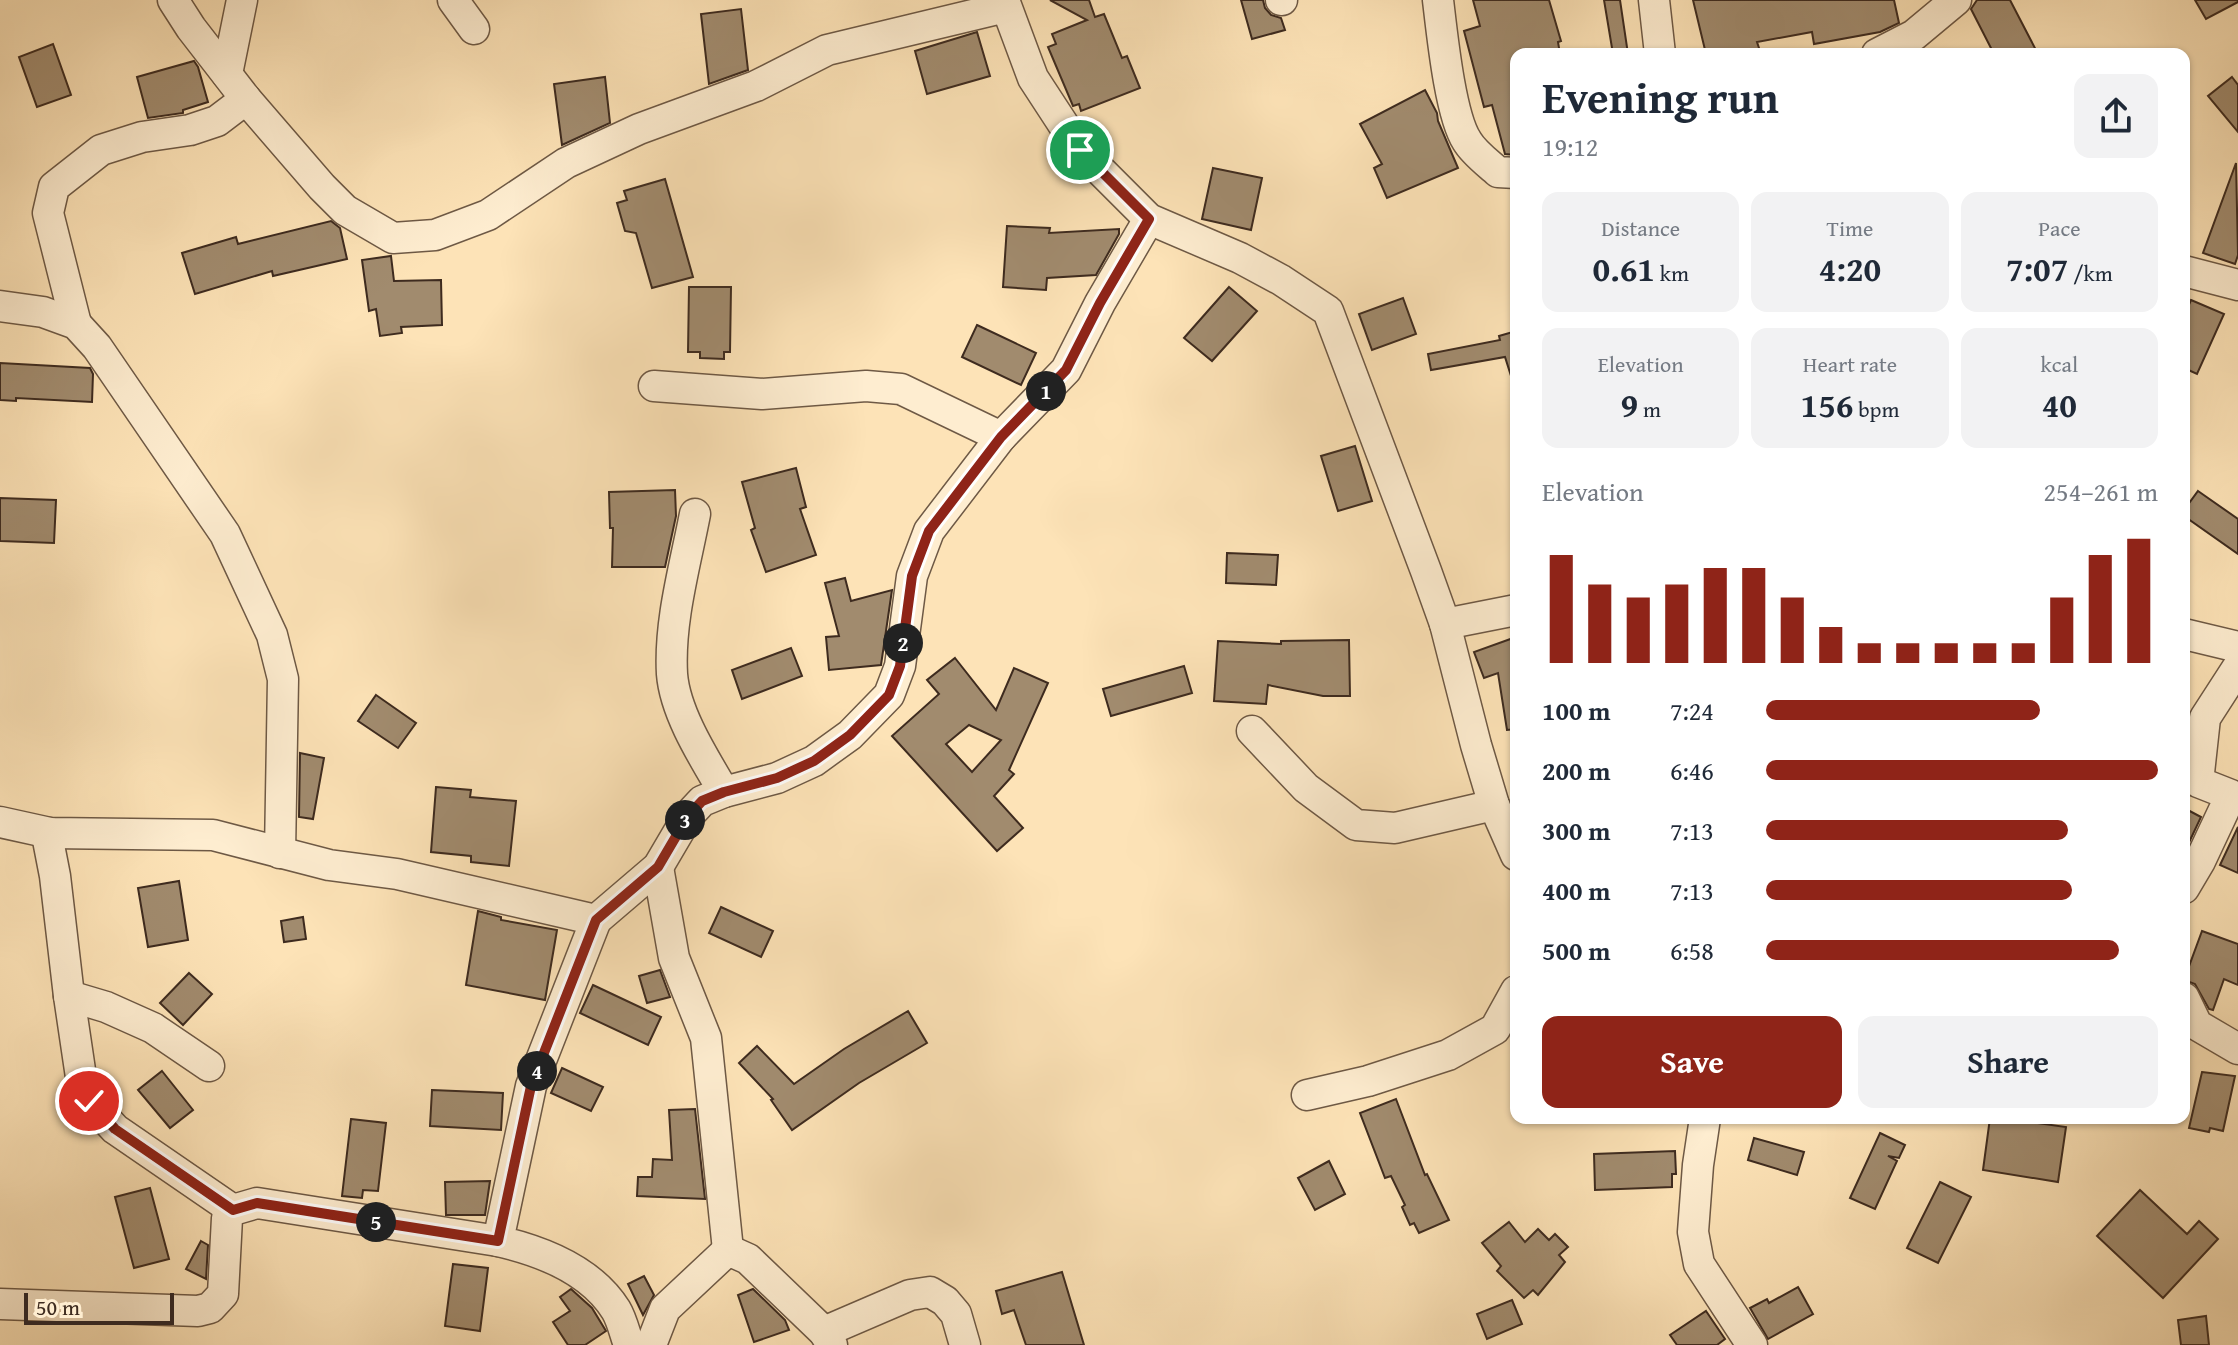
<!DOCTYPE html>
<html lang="en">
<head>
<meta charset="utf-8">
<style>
  :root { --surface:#fff; --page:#f2f2f3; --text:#1f2937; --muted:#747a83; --accent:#8f2418 }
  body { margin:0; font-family:"Gentium Book Plus",serif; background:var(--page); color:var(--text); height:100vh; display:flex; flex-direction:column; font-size:30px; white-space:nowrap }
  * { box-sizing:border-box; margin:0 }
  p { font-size:26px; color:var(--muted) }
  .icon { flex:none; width:44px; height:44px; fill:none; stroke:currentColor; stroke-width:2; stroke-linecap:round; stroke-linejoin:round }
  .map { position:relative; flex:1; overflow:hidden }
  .side { position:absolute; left:1510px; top:48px; width:680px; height:1076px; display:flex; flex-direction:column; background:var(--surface); border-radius:16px; box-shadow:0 2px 6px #0004 }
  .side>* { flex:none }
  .scale { position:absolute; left:24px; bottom:20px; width:150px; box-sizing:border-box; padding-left:8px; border:4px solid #3e2b1f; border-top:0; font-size:22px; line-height:28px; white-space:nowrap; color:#3e2b1f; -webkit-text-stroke:6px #feedd0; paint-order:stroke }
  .pin { position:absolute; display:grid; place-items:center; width:68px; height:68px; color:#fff; margin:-34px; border:4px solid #fff; border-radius:50%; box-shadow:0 2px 8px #0007 }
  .km { position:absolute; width:40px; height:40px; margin:-20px; border-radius:50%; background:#222; color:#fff; font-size:22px; line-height:40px; text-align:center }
  .round { display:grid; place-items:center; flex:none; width:84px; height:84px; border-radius:16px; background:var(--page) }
  .head { display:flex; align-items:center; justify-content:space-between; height:136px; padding:0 32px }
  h1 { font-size:44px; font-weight:700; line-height:60px }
  .figures { display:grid; grid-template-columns:repeat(3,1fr); gap:12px; height:136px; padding:8px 32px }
  .figures div { display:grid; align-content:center; border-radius:16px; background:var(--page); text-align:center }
  .figures b { font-size:34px; font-weight:700 }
  .figures small { font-size:22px; font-weight:400 }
  .figures p { font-size:22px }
  .chart { height:224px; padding:16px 32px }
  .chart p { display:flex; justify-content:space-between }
  .chart svg { width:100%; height:144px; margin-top:8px; stroke:var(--accent); stroke-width:6 }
  .cta { display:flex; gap:16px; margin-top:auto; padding:16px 32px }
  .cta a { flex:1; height:92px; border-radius:16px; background:var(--accent); color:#fff; font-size:32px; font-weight:700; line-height:92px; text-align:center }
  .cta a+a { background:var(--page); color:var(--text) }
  ul { padding:0 32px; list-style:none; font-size:26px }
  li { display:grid; grid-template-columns:128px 96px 1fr; align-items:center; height:60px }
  li i { height:20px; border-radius:10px; background:var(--accent) }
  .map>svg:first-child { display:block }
</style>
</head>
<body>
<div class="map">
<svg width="2238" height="1345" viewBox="0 0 2238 1345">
  <rect width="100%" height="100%" fill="#fde3b7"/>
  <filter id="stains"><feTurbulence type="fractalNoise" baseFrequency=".0025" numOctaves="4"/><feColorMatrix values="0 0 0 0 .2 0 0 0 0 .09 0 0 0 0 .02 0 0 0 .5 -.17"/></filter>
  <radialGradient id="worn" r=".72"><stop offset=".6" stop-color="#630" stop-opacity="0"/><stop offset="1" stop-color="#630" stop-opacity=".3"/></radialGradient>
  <!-- building -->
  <g fill="#a18b6e" stroke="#3e2b1f" stroke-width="2" fill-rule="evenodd">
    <polygon points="1050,0 1089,0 1095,17 1104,14 1122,58 1127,56 1140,88 1081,111 1079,104 1073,106 1048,47 1056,44 1052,34 1087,20"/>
    <polygon points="1241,0 1263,0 1265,8 1271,15 1281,18 1285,30 1252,39"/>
    <polygon points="1473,0 1549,0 1561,41 1558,42 1560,54 1516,54 1516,155 1505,154 1492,105 1484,107 1464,31 1480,26"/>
    <polygon points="1604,0 1620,0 1628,54 1613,54"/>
    <polygon points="1693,0 1894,0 1899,23 1880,32 1814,44 1812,32 1757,42 1761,54 1706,54"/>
    <polygon points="1977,0 2010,0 2038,54 1994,54 1971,9"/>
    <polygon points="2195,0 2238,0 2238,2 2206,19"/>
    <polygon points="741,9 748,70 709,84 701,14"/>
    <polygon points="977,32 990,76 927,94 915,51"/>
    <polygon points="53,44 71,95 37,107 19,57"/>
    <polygon points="194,61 198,67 208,102 183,110 183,113 148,118 137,77"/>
    <polygon points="605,77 610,123 562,145 554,84"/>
    <polygon points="2232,77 2238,85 2238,132 2208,96"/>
    <polygon points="1425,90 1437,113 1438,121 1458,168 1387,198 1374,168 1382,164 1360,124"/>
    <polygon points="2236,163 2238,255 2235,264 2203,253"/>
    <polygon points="1213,168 1262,178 1251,230 1202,219"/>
    <polygon points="665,179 693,277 652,288 636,233 625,231 617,203 627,200 624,191"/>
    <polygon points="331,221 340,228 347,259 273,276 272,271 195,294 182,253 236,237 238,244"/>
    <polygon points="1007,226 1050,228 1049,233 1119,229 1119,234 1096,275 1047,278 1046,290 1003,287"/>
    <polygon points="391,256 394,281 441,280 442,325 401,327 402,333 380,336 376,309 369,311 362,260"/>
    <polygon points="689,287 731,287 730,352 724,352 724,359 700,358 700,352 688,352"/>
    <polygon points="1229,287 1257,311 1212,361 1184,338"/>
    <polygon points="1403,298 1416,334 1372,350 1359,314"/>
    <polygon points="2191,300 2224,314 2197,374 2184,368 2184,316"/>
    <polygon points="977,325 1036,353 1021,385 962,357"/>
    <polygon points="1516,331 1516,378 1512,379 1505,357 1431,370 1428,354 1500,340 1499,336"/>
    <polygon points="0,363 90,368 93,374 92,402 16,398 16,401 0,400"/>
    <polygon points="1355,446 1372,501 1338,511 1321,456"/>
    <polygon points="796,468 806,507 800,509 816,555 766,572 751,530 755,528 742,482"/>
    <polygon points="675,490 676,516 665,567 612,567 613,528 610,528 609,492"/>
    <polygon points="2198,491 2238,519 2238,554 2184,516 2184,510"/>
    <polygon points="0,498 56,500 54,543 0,541"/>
    <polygon points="1227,553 1278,555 1276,585 1226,583"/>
    <polygon points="845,578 851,601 892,590 881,665 829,670 826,637 839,636 825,583"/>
    <polygon points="1516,637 1516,729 1507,730 1498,673 1484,678 1474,652"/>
    <polygon points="1349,640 1350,696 1323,696 1268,685 1266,704 1214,701 1218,641 1281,644 1281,641"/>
    <polygon points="791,648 802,676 742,699 732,670"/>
    <path d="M955,658L996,710L1014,668L1048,683L1009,770L1014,774L994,796L1023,828L997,851L892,736L939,694L927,680ZM969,725L1001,740L972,772L946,744Z"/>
    <polygon points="1184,666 1192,693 1111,716 1103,689"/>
    <polygon points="376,695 416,723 398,748 358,721"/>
    <polygon points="300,753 324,758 313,819 299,817"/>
    <polygon points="436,787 471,790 470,797 516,801 509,866 471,862 471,856 431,852"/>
    <polygon points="2184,808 2201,817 2184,853"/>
    <polygon points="2238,827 2238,873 2220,865"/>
    <polygon points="179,881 188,940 148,947 138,888"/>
    <polygon points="721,907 773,931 761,957 709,933"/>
    <polygon points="478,911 501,917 501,920 557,930 545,1000 466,985"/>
    <polygon points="303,917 306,939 284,942 281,921"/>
    <polygon points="2202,931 2238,944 2238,985 2224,979 2213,1010 2209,1009 2195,984 2184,980"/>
    <polygon points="660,970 670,997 647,1003 639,976"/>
    <polygon points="189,973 212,994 183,1025 160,1003"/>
    <polygon points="593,985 661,1017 648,1045 580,1013"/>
    <polygon points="908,1011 927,1043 859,1083 792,1130 771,1100 773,1099 739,1063 757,1046 794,1084 844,1049"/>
    <polygon points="562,1068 603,1087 591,1111 551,1093"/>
    <polygon points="162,1071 193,1110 170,1128 138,1090"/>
    <polygon points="2202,1072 2235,1076 2223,1131 2210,1128 2209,1132 2189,1128"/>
    <polygon points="432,1090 503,1093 501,1130 430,1126"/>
    <polygon points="1396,1099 1425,1175 1427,1174 1449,1220 1419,1233 1414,1223 1410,1225 1402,1207 1405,1205 1391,1176 1385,1178 1360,1113"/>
    <polygon points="695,1109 705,1199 637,1196 638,1177 652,1177 653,1159 672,1160 669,1110"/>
    <polygon points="1990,1118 2023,1118 2023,1121 2066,1127 2058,1182 1983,1170"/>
    <polygon points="351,1119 386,1123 378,1191 363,1190 362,1198 342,1196"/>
    <polygon points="1880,1133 1905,1145 1899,1158 1888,1156 1897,1161 1875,1209 1850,1198"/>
    <polygon points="1754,1138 1804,1152 1797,1175 1748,1160"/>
    <polygon points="1675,1151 1676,1174 1672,1174 1672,1187 1595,1190 1594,1154"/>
    <polygon points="1329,1161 1345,1194 1315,1210 1298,1178"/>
    <polygon points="490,1181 485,1215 446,1215 445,1182"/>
    <polygon points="1940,1182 1971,1197 1938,1263 1907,1248"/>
    <polygon points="150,1188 169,1259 134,1268 115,1197"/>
    <polygon points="2140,1190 2187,1234 2199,1221 2218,1239 2163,1298 2097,1236"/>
    <polygon points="1509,1222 1525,1242 1538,1229 1549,1240 1555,1234 1568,1247 1559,1255 1565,1262 1538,1295 1533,1290 1524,1298 1497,1271 1501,1266 1482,1243"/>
    <polygon points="201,1241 208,1245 206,1279 186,1269"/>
    <polygon points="453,1264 488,1268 480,1331 445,1326"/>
    <polygon points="1062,1272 1084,1345 1026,1345 1014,1310 1002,1314 996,1291"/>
    <polygon points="644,1276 654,1295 643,1315 628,1284"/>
    <polygon points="1798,1287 1813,1314 1768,1339 1750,1308 1767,1299 1769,1303"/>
    <polygon points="571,1289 592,1308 606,1331 585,1345 568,1345 553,1322 570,1311 560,1297"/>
    <polygon points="753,1289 785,1320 789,1330 754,1342 738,1295"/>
    <polygon points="1512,1300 1522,1324 1487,1339 1477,1314"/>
    <polygon points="1706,1311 1725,1339 1717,1345 1677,1345 1670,1335"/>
    <polygon points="2206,1316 2209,1345 2181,1345 2178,1320"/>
  </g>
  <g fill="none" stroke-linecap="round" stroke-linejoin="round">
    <defs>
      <g id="minor">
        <polyline points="173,0 191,28 246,99 322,187 345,210 393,238 435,235 488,215 566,163 639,129 756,86 827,50 1006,7"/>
        <polyline points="453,0 474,29"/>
        <polyline points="1004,0 1033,78 1080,150 1149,219 1240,258 1281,280 1328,311 1426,571 1445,624 1476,745 1494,805 1516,855"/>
        <polyline points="1281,0 1282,0"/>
        <path d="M1438,0C1442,33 1450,115 1467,141C1474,153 1488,163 1498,172L1516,173"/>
        <polyline points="1654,0 1660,54"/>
        <polyline points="1877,54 1914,35 1956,0"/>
        <polyline points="227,74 242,0"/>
        <polyline points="2184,271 2238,285"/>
        <polyline points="0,306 43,312 76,324 97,347 225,534 272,635 283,679 280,853"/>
        <polyline points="76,324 48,213 54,187 101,150 142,137 190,130 217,121 246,99"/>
        <polyline points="654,386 762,394 866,386 901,389 1001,437"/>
        <path d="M695,514C685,566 669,621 672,674C675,713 704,758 724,792"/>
        <polyline points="1445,624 1516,610"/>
        <polyline points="2184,634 2238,647"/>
        <polyline points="1252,731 1306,788 1356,825 1395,828 1494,805"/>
        <polyline points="0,822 50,833 213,835 329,865 397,874 596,920 658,867 688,816 702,801 724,792 777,778 814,761 850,735 889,695 900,666 912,576 929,531 1001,437 1066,370 1100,303 1149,219"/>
        <polyline points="50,833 48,840 55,876 69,996 81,1077 89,1101 115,1129 233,1210"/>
        <polyline points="658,867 674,958 706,1038 728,1250"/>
        <polyline points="2184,888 2200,861 2231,795 2198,782 2205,718 2238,667"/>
        <path d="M596,920L531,1086L498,1241C542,1251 591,1270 616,1310C622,1320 625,1334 629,1345"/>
        <polyline points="69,996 106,1007 153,1028 209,1066"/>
        <polyline points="2184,998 2197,1025 2238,1049"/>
        <polyline points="1307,1095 1368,1081 1448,1055 1495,1029 1516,991"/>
        <polyline points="1705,1118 1698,1165 1693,1232 1699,1264 1752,1345"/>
        <polyline points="0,1304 198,1311 210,1308 223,1294 227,1218 233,1210 257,1203 498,1241"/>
        <polyline points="824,1332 910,1295 930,1292 945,1301 956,1314 965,1345"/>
        <polyline points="651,1345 665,1309 728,1250 748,1259 824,1332 832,1345"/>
      </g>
    </defs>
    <!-- minor casing -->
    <use href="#minor" stroke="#6e5945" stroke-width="33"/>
    <!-- minor -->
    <use href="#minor" stroke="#feedd0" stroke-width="30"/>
  </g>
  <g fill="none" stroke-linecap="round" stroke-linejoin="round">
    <defs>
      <polyline id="route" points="89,1101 115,1129 233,1210 257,1203 498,1241 531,1086 596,920 658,867 688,816 702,801 724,792 777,778 814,761 850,735 889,695 900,666 912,576 929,531 1001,437 1066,370 1100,303 1149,219 1080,150"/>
    </defs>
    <!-- route casing -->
    <use href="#route" stroke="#fff" stroke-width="16"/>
    <!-- route -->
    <use href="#route" stroke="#8f2418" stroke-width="10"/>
  </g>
  <rect width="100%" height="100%" filter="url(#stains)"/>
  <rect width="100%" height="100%" fill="url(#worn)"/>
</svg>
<div class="scale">50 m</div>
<div class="pin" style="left:1080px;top:150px;background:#1e9e55"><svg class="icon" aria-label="arrive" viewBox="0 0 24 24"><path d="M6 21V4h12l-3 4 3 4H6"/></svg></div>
<div class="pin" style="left:89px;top:1101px;background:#d93025"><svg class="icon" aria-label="check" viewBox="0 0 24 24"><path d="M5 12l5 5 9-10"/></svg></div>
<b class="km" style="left:1046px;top:391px">1</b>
<b class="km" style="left:903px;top:643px">2</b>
<b class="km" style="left:685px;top:820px">3</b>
<b class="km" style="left:537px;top:1071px">4</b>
<b class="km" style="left:376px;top:1222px">5</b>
<section class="side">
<div class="head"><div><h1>Evening run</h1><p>19:12</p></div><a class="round"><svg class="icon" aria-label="share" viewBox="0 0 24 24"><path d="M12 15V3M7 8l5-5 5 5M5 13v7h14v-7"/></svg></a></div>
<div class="figures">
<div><p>Distance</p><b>0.61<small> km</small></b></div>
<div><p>Time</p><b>4:20</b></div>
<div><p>Pace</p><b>7:07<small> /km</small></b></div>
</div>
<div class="figures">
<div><p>Elevation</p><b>9<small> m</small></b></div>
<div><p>Heart rate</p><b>156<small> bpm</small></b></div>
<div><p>kcal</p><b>40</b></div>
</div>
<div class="chart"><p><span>Elevation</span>254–261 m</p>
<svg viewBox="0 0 160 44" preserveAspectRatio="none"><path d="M5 44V11M15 44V20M25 44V24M35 44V20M45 44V15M55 44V15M65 44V24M75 44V33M85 44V38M95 44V38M105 44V38M115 44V38M125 44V38M135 44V24M145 44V11M155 44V6"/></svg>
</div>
<ul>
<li><b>100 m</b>7:24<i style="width:70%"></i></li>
<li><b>200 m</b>6:46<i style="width:100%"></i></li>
<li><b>300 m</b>7:13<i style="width:77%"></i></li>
<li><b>400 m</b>7:13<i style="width:78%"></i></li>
<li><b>500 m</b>6:58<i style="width:90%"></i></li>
</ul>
<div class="cta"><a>Save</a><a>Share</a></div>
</section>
</div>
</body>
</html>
